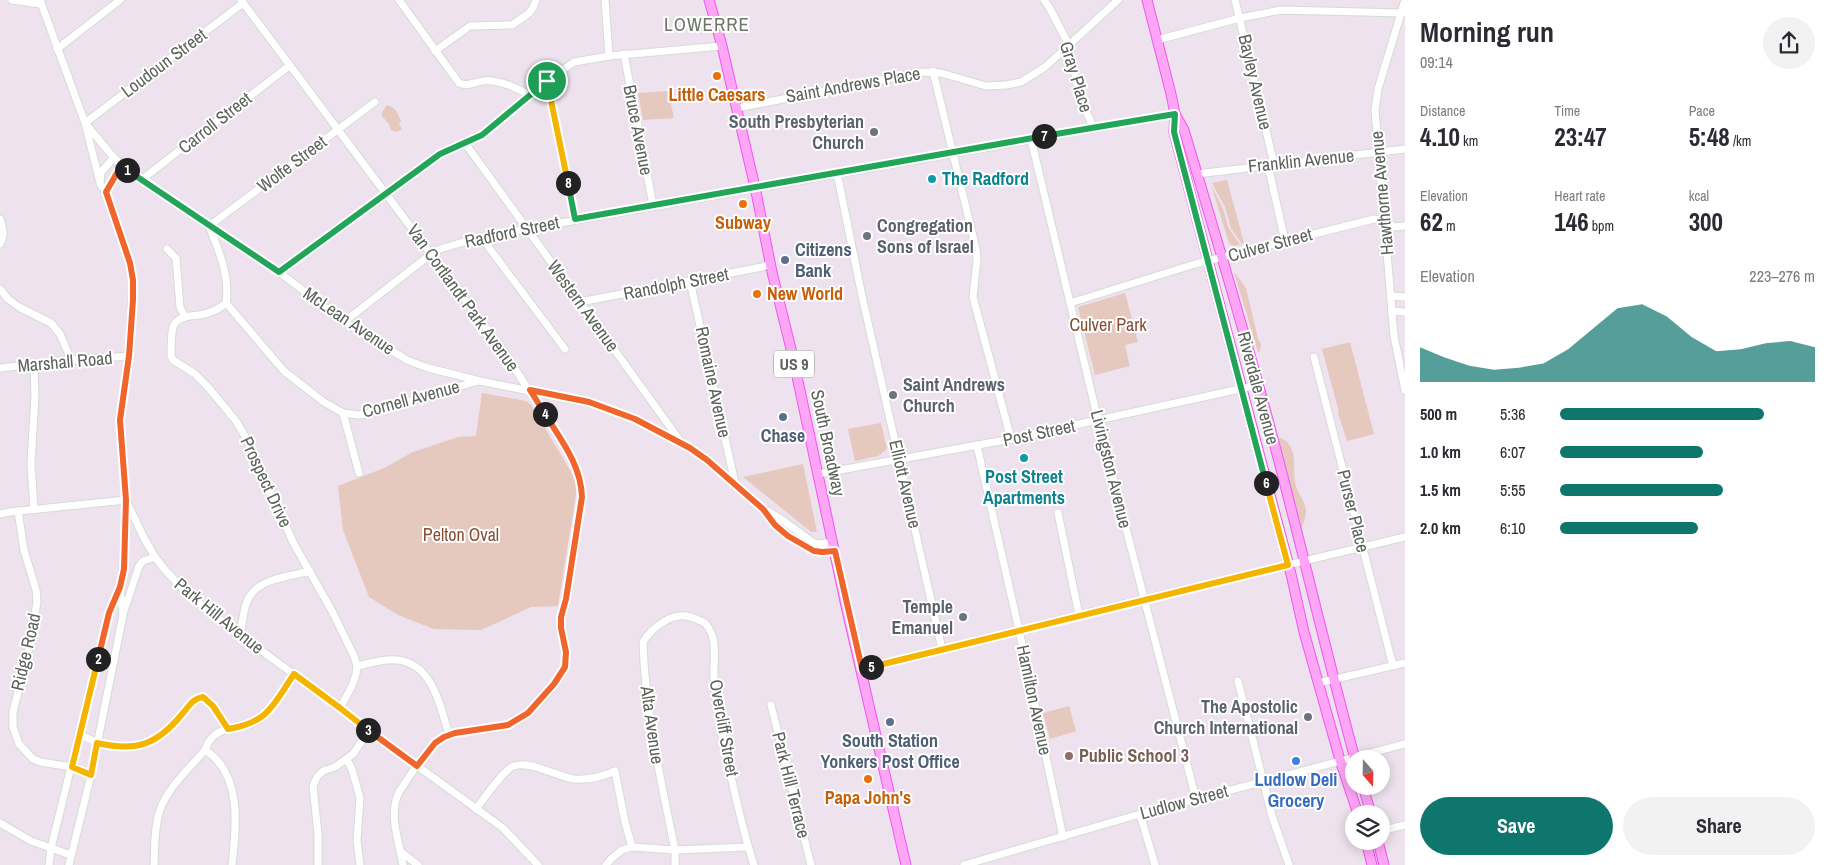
<!DOCTYPE html>
<html lang="en">
<head>
<meta charset="utf-8">
<style>
  :root { --surface:#fff; --page:#f2f2f3; --text:#2b2b33; --muted:#7c7c81; --accent:#0f766e }
  body { margin:0; font-family:"Archivo Narrow",sans-serif; background:var(--page); color:var(--text); height:100vh; display:flex; flex-direction:column; font-size:19px; white-space:nowrap }
  * { box-sizing:border-box; margin:0 }
  p { font-size:16px; color:var(--muted) }
  .icon { flex:none; width:28px; height:28px; fill:none; stroke:currentColor; stroke-width:2; stroke-linecap:round; stroke-linejoin:round }
  .map { position:relative; flex:1; overflow:hidden }
  .drawer { display:flex; flex-direction:column; background:var(--surface); width:425px }
  .drawer>* { flex:none }
  .needle { width:32px; rotate:160deg }
  .buttons { position:absolute; left:1345px; top:750px; display:grid; gap:10px }
  .buttons a { display:grid; place-items:center; width:45px; height:45px; border-radius:50%; background:var(--surface); box-shadow:0 2px 12px #0003; font-size:25px }
  .pin { position:absolute; display:grid; place-items:center; width:42px; height:42px; color:#fff; margin:-21px; border:2px solid #fff; border-radius:50%; box-shadow:0 1px 5px #0007 }
  .km { position:absolute; width:25px; height:25px; margin:-12px; border-radius:50%; background:#222; color:#fff; font-size:14px; line-height:25px; text-align:center }
  .round { display:grid; place-items:center; flex:none; width:52px; height:52px; border-radius:26px; background:var(--page) }
  .summary { display:flex; align-items:center; justify-content:space-between; height:85px; padding:0 15px }
  h1 { font-size:28px; font-weight:700; line-height:38px }
  .stats { display:grid; grid-template-columns:repeat(3,1fr); gap:8px; height:85px; padding:5px 15px }
  .stats div { display:grid; align-content:center }
  .stats b { font-size:25px; font-weight:700 }
  .stats small { font-size:14px; font-weight:400 }
  .stats p { font-size:14px }
  .chart { height:140px; padding:10px 15px }
  .chart p { display:flex; justify-content:space-between }
  .chart svg { width:100%; height:90px; margin-top:5px; fill:var(--accent); opacity:.7 }
  .primary-button { display:flex; gap:10px; margin-top:auto; padding:10px 15px }
  .primary-button a { flex:1; height:58px; border-radius:30px; background:var(--accent); color:#fff; font-size:20px; font-weight:700; line-height:58px; text-align:center }
  .primary-button a+a { background:var(--page); color:var(--text) }
  ul { padding:0 15px; list-style:none; font-size:16px }
  li { display:grid; grid-template-columns:80px 60px 1fr; align-items:center; height:38px }
  li i { height:12px; border-radius:6px; background:var(--accent) }
  main { display:flex; flex:1; min-height:0 }
  .map>svg:first-child { display:block }
</style>
</head>
<body>
<main>
<div class="map">
<svg width="1405" height="865" viewBox="0 0 1405 865">
  <rect width="100%" height="100%" fill="#ede2ed"/>
  <!-- green -->
  <g fill="#e5c8be">
    <polygon points="668,91 674,118 643,120 638,93"/>
    <path d="M387,105C396,108 397,112 401,121L399,124L402,129L397,132L391,130L389,124L382,116V112Z"/>
    <polygon points="1227,180 1244,243 1242,244 1231,228 1225,207 1212,183"/>
    <polygon points="1211,185 1223,209 1228,227 1240,245 1233,246 1229,243"/>
    <polygon points="1234,272 1246,288 1258,339 1261,344 1260,351 1258,352"/>
    <polygon points="1125,293 1138,342 1125,345 1130,366 1095,375 1078,307"/>
    <polygon points="1350,342 1374,434 1347,441 1338,413 1339,412 1322,349"/>
    <polygon points="482,393 526,401 531,405 570,470 576,482 576,494 558,606 531,607 481,630 434,629 398,615 369,597 343,530 338,486 384,468 413,452 458,437 476,436"/>
    <polygon points="881,423 887,449 878,456 855,461 848,429"/>
    <path d="M1278,437C1301,444 1291,471 1296,486C1298,494 1306,503 1306,511C1306,517 1303,525 1301,531Z"/>
    <polygon points="803,464 817,532 811,532 743,477"/>
    <polygon points="1069,706 1076,731 1050,739 1043,713"/>
  </g>
  <g fill="none" stroke-linecap="round" stroke-linejoin="round">
    <defs>
      <g id="minor">
        <polyline points="12,0 41,4"/>
        <polyline points="40,0 85,123 114,158 141,180 279,272 344,322 407,360 425,367 480,381 589,403 635,419 690,448 707,460 763,509 775,525 789,536 814,551 822,552 835,551"/>
        <path d="M241,0L505,353L569,453C576,467 581,481 582,497C576,530 573,565 566,598C565,604 562,610 561,617C559,633 570,650 565,666C559,684 527,719 508,725C492,731 472,729 455,733C431,738 413,772 399,792C388,814 399,842 403,865"/>
        <path d="M399,0L459,83C468,87 474,82 483,81C497,79 518,88 529,95"/>
        <polyline points="605,0 609,56"/>
        <polyline points="1044,0 1049,7 1069,45 1080,99 1094,128"/>
        <polyline points="1235,0 1274,164"/>
        <polyline points="1405,0 1378,89 1375,110 1394,336 1405,390"/>
        <polyline points="1157,40 1240,18 1281,10 1403,13"/>
        <polyline points="57,49 120,0"/>
        <polyline points="435,51 470,26 512,25 528,14 533,8 536,0"/>
        <polyline points="624,54 653,205"/>
        <polyline points="933,71 976,249 977,259 973,297 1011,439"/>
        <polyline points="547,81 575,219"/>
        <path d="M375,102L209,226C219,251 230,276 226,303L284,371L294,379L324,402L343,413L359,415L370,413L478,381"/>
        <polyline points="737,108 922,72 941,73 986,86 1006,85 1021,82 1045,67 1118,0"/>
        <polyline points="1031,139 1098,420 1196,799"/>
        <polyline points="465,143 681,442"/>
        <polyline points="114,158 101,172 100,184 106,192 121,233 130,263 133,280 129,356 120,420 126,500 143,536 155,557 165,570 190,596 240,635 340,708 369,731 503,828 538,865"/>
        <polyline points="1268,165 1285,241"/>
        <polyline points="837,173 862,296 942,649"/>
        <polyline points="1197,174 1405,149"/>
        <polyline points="99,179 85,123 243,3"/>
        <polyline points="141,180 289,66"/>
        <polyline points="106,192 121,166"/>
        <path d="M0,219C3,229 5,235 0,244"/>
        <polyline points="481,237 565,349"/>
        <polyline points="167,249 176,258 180,307 185,317"/>
        <polyline points="279,272 440,154 482,135 547,81 574,62 609,56 722,46"/>
        <polyline points="690,281 735,483"/>
        <polyline points="0,289 8,299 19,307 51,323 60,334 71,360"/>
        <polyline points="1391,296 1405,297"/>
        <polyline points="580,302 762,267 771,264"/>
        <path d="M226,303C219,309 213,312 204,314C194,317 177,314 173,327C171,336 171,347 171,356L173,360L195,374L208,387L236,421L246,438L294,544L332,611L354,656L357,666L356,674L352,686L340,708"/>
        <polyline points="1070,303 1195,264 1350,225 1374,219 1385,221 1394,227 1405,226"/>
        <polyline points="1392,311 1405,312"/>
        <polyline points="344,322 431,254 440,249 481,237 1175,114"/>
        <polyline points="1314,357 1393,666"/>
        <polyline points="34,364 35,396 31,464 34,509"/>
        <polyline points="0,368 71,360 129,356"/>
        <polyline points="343,413 359,473"/>
        <polyline points="977,446 1019,630 1063,837"/>
        <polyline points="818,474 1011,439 1258,385"/>
        <polyline points="766,510 781,519 814,543 820,544 833,542"/>
        <polyline points="18,511 24,550 36,590 37,601 32,636 13,712 13,727 19,744 33,759 41,762 72,767 91,775"/>
        <polyline points="1058,513 1079,615"/>
        <polyline points="0,514 10,512 126,500"/>
        <polyline points="124,611 139,566 143,561 155,557"/>
        <path d="M240,635C242,625 243,614 246,604C254,578 288,577 310,571"/>
        <path d="M357,666C366,664 377,661 387,660C431,656 439,702 449,735"/>
        <polyline points="862,669 1136,601 1405,537"/>
        <polyline points="1238,681 1272,816 1289,865"/>
        <polyline points="1318,683 1405,663"/>
        <polyline points="771,705 811,865"/>
        <path d="M80,735C118,753 148,753 178,719C186,710 191,700 203,697L213,706L228,729"/>
        <path d="M205,750C243,774 236,828 232,865"/>
        <polyline points="347,760 352,769 360,798 357,840 360,865"/>
        <path d="M476,809C483,800 504,769 514,766C529,760 558,777 574,779C589,780 602,777 615,771L625,822L632,847"/>
        <polyline points="1140,814 1155,865"/>
        <polyline points="0,823 31,841 71,855"/>
        <polyline points="1381,831 1405,825"/>
        <polyline points="401,852 418,865"/>
        <polyline points="49,865 51,848 109,613 120,587 123,569 126,503"/>
        <polyline points="69,865 91,775 123,615 120,589"/>
        <path d="M154,865C155,847 154,827 160,810C168,787 189,769 205,750C215,720 241,734 262,718C275,706 284,688 294,674"/>
        <polyline points="318,865 318,834 313,786 317,777 323,771 335,767 353,754 369,731"/>
        <polyline points="606,865 611,859 622,850 632,847 675,850 748,847"/>
        <path d="M675,865V850C661,781 645,712 643,642C651,629 669,614 686,616C692,617 699,620 705,623C719,639 713,659 714,678C716,710 723,741 730,772C737,803 744,835 754,865"/>
        <polyline points="964,865 1140,814 1405,744"/>
      </g>
      <g id="major">
        <polyline points="709,0 722,46 755,187 772,272 792,353 846,606 906,865"/>
        <polyline points="1147,0 1171,94 1175,114 1174,132 1291,574 1304,632 1340,760 1358,814"/>
        <path d="M1175,114L1184,130C1216,236 1248,343 1276,450C1303,553 1327,656 1355,759"/>
        <polyline points="1363,786 1371,814"/>
        <polyline points="1366,841 1372,865"/>
        <polyline points="1378,841 1384,865"/>
      </g>
    </defs>
    <!-- minor casing -->
    <use href="#minor" stroke="#d5dcd5" stroke-width="9"/>
    <!-- major casing -->
    <use href="#major" stroke="#ee56f2" stroke-width="11"/>
    <!-- minor -->
    <use href="#minor" stroke="#fff" stroke-width="7"/>
    <!-- major -->
    <use href="#major" stroke="#ffa5f6" stroke-width="9"/>
  </g>
  <g fill="none" stroke-linecap="round" stroke-linejoin="round">
    <defs>
      <polyline id="split-1" points="127,170 279,272 440,154 482,135 547,81"/>
      <polyline id="split-2" points="98,659 109,613 120,587 124,569 126,500 120,420 129,356 133,300 133,280 130,263 106,192 121,166 127,170"/>
      <path id="split-3" d="M98,659L72,767L91,775L97,743C137,752 157,745 183,713C190,705 192,699 203,697L213,706L228,729C268,723 273,705 294,674L340,708L368,730"/>
      <path id="split-4" d="M368,730L417,766L435,743L444,737L455,733L508,725L528,713L554,684L565,667L566,652L561,628V617L566,599L582,497C581,465 561,440 545,414"/>
      <polyline id="split-5" points="545,414 530,390 589,402 635,419 690,448 707,460 763,509 775,525 788,536 814,551 822,552 835,551 862,669 871,667"/>
      <polyline id="split-6" points="871,667 1288,565 1266,483"/>
      <polyline id="split-7" points="1044,136 1175,114 1174,132 1266,483"/>
      <polyline id="split-8" points="568,183 575,219 1044,136"/>
      <polyline id="split-9" points="547,81 568,183"/>
    </defs>
    <!-- split-1 casing -->
    <use href="#split-1" stroke="#fff" stroke-width="10"/>
    <!-- split-2 casing -->
    <use href="#split-2" stroke="#fff" stroke-width="10"/>
    <!-- split-3 casing -->
    <use href="#split-3" stroke="#fff" stroke-width="10"/>
    <!-- split-4 casing -->
    <use href="#split-4" stroke="#fff" stroke-width="10"/>
    <!-- split-5 casing -->
    <use href="#split-5" stroke="#fff" stroke-width="10"/>
    <!-- split-6 casing -->
    <use href="#split-6" stroke="#fff" stroke-width="10"/>
    <!-- split-7 casing -->
    <use href="#split-7" stroke="#fff" stroke-width="10"/>
    <!-- split-8 casing -->
    <use href="#split-8" stroke="#fff" stroke-width="10"/>
    <!-- split-9 casing -->
    <use href="#split-9" stroke="#fff" stroke-width="10"/>
    <!-- split-1 -->
    <use href="#split-1" stroke="#22a559" stroke-width="6"/>
    <!-- split-2 -->
    <use href="#split-2" stroke="#f0652b" stroke-width="6"/>
    <!-- split-3 -->
    <use href="#split-3" stroke="#f5b400" stroke-width="6"/>
    <!-- split-4 -->
    <use href="#split-4" stroke="#f0652b" stroke-width="6"/>
    <!-- split-5 -->
    <use href="#split-5" stroke="#f0652b" stroke-width="6"/>
    <!-- split-6 -->
    <use href="#split-6" stroke="#f5b400" stroke-width="6"/>
    <!-- split-7 -->
    <use href="#split-7" stroke="#22a559" stroke-width="6"/>
    <!-- split-8 -->
    <use href="#split-8" stroke="#22a559" stroke-width="6"/>
    <!-- split-9 -->
    <use href="#split-9" stroke="#f5b400" stroke-width="6"/>
  </g>
  <!-- markers -->
  <g fill="#e8710a" stroke="#fff" stroke-width="2">
    <circle cx="717" cy="76" r="5"/>
    <circle cx="743" cy="204" r="5"/>
    <circle cx="757" cy="294" r="5"/>
    <circle cx="868" cy="779" r="5"/>
  </g>
  <g fill="#6b7280" stroke="#fff" stroke-width="2">
    <circle cx="874" cy="132" r="5"/>
    <circle cx="867" cy="236" r="5"/>
    <circle cx="893" cy="395" r="5"/>
    <circle cx="963" cy="617" r="5"/>
    <circle cx="1308" cy="717" r="5"/>
  </g>
  <g fill="#0f9aa8" stroke="#fff" stroke-width="2">
    <circle cx="932" cy="179" r="5"/>
    <circle cx="1024" cy="458" r="5"/>
  </g>
  <g fill="#5c6f8a" stroke="#fff" stroke-width="2">
    <circle cx="785" cy="260" r="5"/>
    <circle cx="783" cy="417" r="5"/>
    <circle cx="890" cy="722" r="5"/>
  </g>
  <circle fill="#8d6e63" stroke="#fff" stroke-width="2" cx="1069" cy="756" r="5"/>
  <circle fill="#3f7fe0" stroke="#fff" stroke-width="2" cx="1296" cy="761" r="5"/>
  <g text-anchor="middle" stroke-width="4" stroke-linejoin="round" paint-order="stroke">
    <!-- shield labels -->
    <rect fill="#fff" stroke="#8d928c" stroke-width="1" x="774" y="350.5" width="40" height="27" rx="4"/>
    <g font-size="16" font-weight="bold" fill="#5c635a">
      <text x="794" y="370">US 9</text>
    </g>
    <!-- street labels -->
    <g font-size="18" fill="#5c635a" stroke="#fff">
      <text transform="translate(164 63) rotate(-37)" y="6">Loudoun Street</text>
      <text transform="translate(1076 77) rotate(73)" y="6">Gray Place</text>
      <text transform="translate(1255 82) rotate(77)" y="6">Bayley Avenue</text>
      <text transform="translate(853 85) rotate(-10)" y="6">Saint Andrews Place</text>
      <text transform="translate(215 123) rotate(-38)" y="6">Carroll Street</text>
      <text transform="translate(638 130) rotate(79)" y="6">Bruce Avenue</text>
      <text transform="translate(1301 161) rotate(-6)" y="6">Franklin Avenue</text>
      <text transform="translate(292 164) rotate(-37)" y="6">Wolfe Street</text>
      <text transform="translate(1382 193) rotate(-95)" y="6">Hawthorne Avenue</text>
      <text transform="translate(512 232) rotate(-12)" y="6">Radford Street</text>
      <text transform="translate(1270 245) rotate(-15)" y="6">Culver Street</text>
      <text transform="translate(676 284) rotate(-11)" y="6">Randolph Street</text>
      <text transform="translate(463 298) rotate(54)" y="6">Van Cortlandt Park Avenue</text>
      <text transform="translate(583 306) rotate(54)" y="6">Western Avenue</text>
      <text transform="translate(349 321) rotate(34)" y="6">McLean Avenue</text>
      <text transform="translate(65 362) rotate(-5)" y="6">Marshall Road</text>
      <text transform="translate(713 382) rotate(78)" y="6">Romaine Avenue</text>
      <text transform="translate(1258 388) rotate(75)" y="6">Riverdale Avenue</text>
      <text transform="translate(411 399) rotate(-15)" y="6">Cornell Avenue</text>
      <text transform="translate(1039 433) rotate(-12)" y="6">Post Street</text>
      <text transform="translate(828 443) rotate(78)" y="6">South Broadway</text>
      <text transform="translate(1111 469) rotate(76)" y="6">Livingston Avenue</text>
      <text transform="translate(266 482) rotate(65)" y="6">Prospect Drive</text>
      <text transform="translate(905 484) rotate(77)" y="6">Elliott Avenue</text>
      <text transform="translate(1353 511) rotate(76)" y="6">Purser Place</text>
      <text transform="translate(219 616) rotate(39)" y="6">Park Hill Avenue</text>
      <text transform="translate(26 652) rotate(-77)" y="6">Ridge Road</text>
      <text transform="translate(1034 700) rotate(78)" y="6">Hamilton Avenue</text>
      <text transform="translate(652 725) rotate(82)" y="6">Alta Avenue</text>
      <text transform="translate(724 728) rotate(80)" y="6">Overcliff Street</text>
      <text transform="translate(791 785) rotate(76)" y="6">Park Hill Terrace</text>
      <text transform="translate(1184 802) rotate(-15)" y="6">Ludlow Street</text>
    </g>
    <!-- food labels -->
    <g font-size="18" font-weight="bold" fill="#c56008" stroke="#fff">
      <text x="717" y="101">Little Caesars</text>
      <text x="743" y="229">Subway</text>
      <text x="767" y="300" text-anchor="start">New World</text>
      <text x="868" y="804">Papa John's</text>
    </g>
    <!-- worship labels -->
    <g font-size="18" font-weight="bold" fill="#5b616d" stroke="#fff" text-anchor="end">
      <text x="864" y="128">South Presbyterian<tspan x="864" dy="21">Church</tspan></text>
      <text x="877" y="232" text-anchor="start">Congregation<tspan x="877" dy="21">Sons of Israel</tspan></text>
      <text x="903" y="391" text-anchor="start">Saint Andrews<tspan x="903" dy="21">Church</tspan></text>
      <text x="953" y="613">Temple<tspan x="953" dy="21">Emanuel</tspan></text>
      <text x="1298" y="713">The Apostolic<tspan x="1298" dy="21">Church International</tspan></text>
    </g>
    <!-- culture labels -->
    <g font-size="18" font-weight="bold" fill="#0d838f" stroke="#fff" text-anchor="start">
      <text x="942" y="185">The Radford</text>
      <text x="1024" y="483" text-anchor="middle">Post Street<tspan x="1024" dy="21">Apartments</tspan></text>
    </g>
    <!-- service labels -->
    <g font-size="18" font-weight="bold" fill="#4e5e75" stroke="#fff">
      <text x="795" y="256" text-anchor="start">Citizens<tspan x="795" dy="21">Bank</tspan></text>
      <text x="783" y="442">Chase</text>
      <text x="890" y="747">South Station<tspan x="890" dy="21">Yonkers Post Office</tspan></text>
    </g>
    <!-- park labels -->
    <g font-size="18" fill="#874e35" stroke="#fff">
      <text x="1108" y="331">Culver Park</text>
      <text x="461" y="541">Pelton Oval</text>
    </g>
    <!-- education labels -->
    <g font-size="18" font-weight="bold" fill="#785e54" stroke="#fff" text-anchor="start">
      <text x="1079" y="762">Public School 3</text>
    </g>
    <!-- shop labels -->
    <g font-size="18" font-weight="bold" fill="#366cbe" stroke="#fff">
      <text x="1296" y="786">Ludlow Deli<tspan x="1296" dy="21">Grocery</tspan></text>
    </g>
    <!-- neighbourhood labels -->
    <g font-size="19" letter-spacing="1" fill="#6e756b" stroke="#fff">
      <text x="707" y="31">LOWERRE</text>
    </g>
  </g>
</svg>
<div class="buttons">
<a><svg class="needle" viewBox="-14 -14 28 28"><path d="M0-13l5 13h-10z" fill="#e53935"/><path d="M0 13l5-13h-10z" fill="#7c7c81"/></svg></a>
<a><svg class="icon" aria-label="layers" viewBox="0 0 24 24"><path d="M12 4l9 5-9 5-9-5zM3 14l9 5 9-5"/></svg></a>
</div>
<div class="pin" style="left:547px;top:81px;background:#1e9e55"><svg class="icon" aria-label="arrive" viewBox="0 0 24 24"><path d="M6 21V4h12l-3 4 3 4H6"/></svg></div>
<b class="km" style="left:127px;top:170px">1</b>
<b class="km" style="left:98px;top:659px">2</b>
<b class="km" style="left:368px;top:730px">3</b>
<b class="km" style="left:545px;top:414px">4</b>
<b class="km" style="left:871px;top:667px">5</b>
<b class="km" style="left:1266px;top:483px">6</b>
<b class="km" style="left:1044px;top:136px">7</b>
<b class="km" style="left:568px;top:183px">8</b>
</div>
<section class="drawer">
<div class="summary"><div><h1>Morning run</h1><p>09:14</p></div><a class="round"><svg class="icon" aria-label="share" viewBox="0 0 24 24"><path d="M12 15V3M7 8l5-5 5 5M5 13v7h14v-7"/></svg></a></div>
<div class="stats">
<div><p>Distance</p><b>4.10<small> km</small></b></div>
<div><p>Time</p><b>23:47</b></div>
<div><p>Pace</p><b>5:48<small> /km</small></b></div>
</div>
<div class="stats">
<div><p>Elevation</p><b>62<small> m</small></b></div>
<div><p>Heart rate</p><b>146<small> bpm</small></b></div>
<div><p>kcal</p><b>300</b></div>
</div>
<div class="chart"><p><span>Elevation</span>223–276 m</p>
<svg viewBox="0 0 160 44" preserveAspectRatio="none"><path d="M0 44V27L10 32L20 36L30 38L40 37L50 35L60 28L70 18L80 8L90 6L100 12L110 22L120 29L130 28L140 25L150 24L160 27V44z"/></svg>
</div>
<ul>
<li><b>500 m</b>5:36<i style="width:80%"></i></li>
<li><b>1.0 km</b>6:07<i style="width:56%"></i></li>
<li><b>1.5 km</b>5:55<i style="width:64%"></i></li>
<li><b>2.0 km</b>6:10<i style="width:54%"></i></li>
</ul>
<div class="primary-button"><a>Save</a><a>Share</a></div>
</section>
</main>
</body>
</html>
